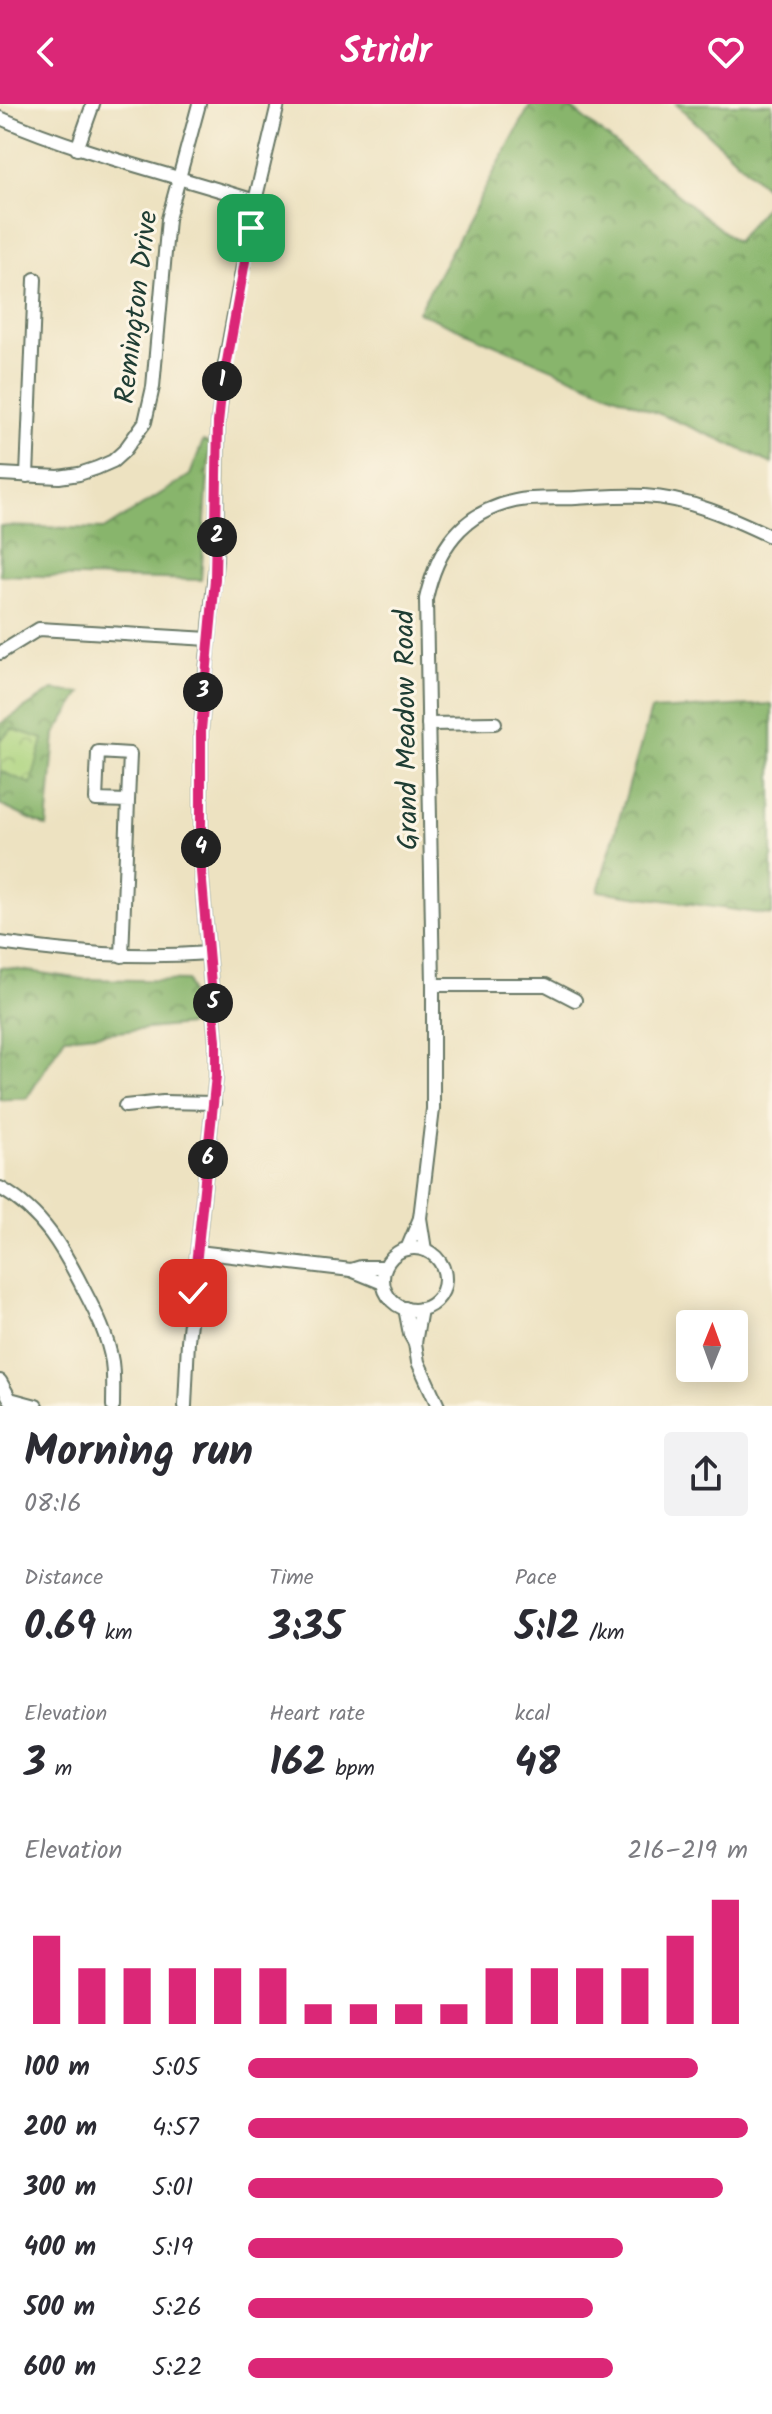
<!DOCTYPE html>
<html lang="en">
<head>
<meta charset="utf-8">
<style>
  :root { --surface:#fff; --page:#f2f2f3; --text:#2b2b33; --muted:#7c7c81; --accent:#db2777 }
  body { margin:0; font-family:Kalam,sans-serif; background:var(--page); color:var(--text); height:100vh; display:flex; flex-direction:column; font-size:30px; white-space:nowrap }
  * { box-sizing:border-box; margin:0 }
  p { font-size:26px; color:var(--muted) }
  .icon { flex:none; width:44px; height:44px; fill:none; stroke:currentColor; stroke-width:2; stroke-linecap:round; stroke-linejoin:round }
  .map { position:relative; height:1302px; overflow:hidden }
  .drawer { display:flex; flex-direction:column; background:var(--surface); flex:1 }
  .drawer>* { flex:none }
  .needle { width:52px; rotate:1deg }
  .tools { position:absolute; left:676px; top:1206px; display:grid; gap:16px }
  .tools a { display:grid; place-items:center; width:72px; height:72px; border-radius:8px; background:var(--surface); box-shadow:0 4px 20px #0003; font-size:40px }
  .pin { position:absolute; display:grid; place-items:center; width:68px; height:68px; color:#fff; margin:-34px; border-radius:16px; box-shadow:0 4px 12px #0006 }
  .km { position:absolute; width:40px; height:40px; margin:-20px; border-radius:50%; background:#222; color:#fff; font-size:22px; line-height:40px; text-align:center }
  .round { display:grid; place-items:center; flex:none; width:84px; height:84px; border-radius:8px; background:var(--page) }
  .summary { display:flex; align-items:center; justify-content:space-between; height:136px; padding:0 24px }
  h1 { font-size:44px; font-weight:700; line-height:60px }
  .figures { display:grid; grid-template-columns:repeat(3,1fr); gap:12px; height:136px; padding:8px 24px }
  .figures div { display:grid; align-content:center }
  .figures b { font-size:40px; font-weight:700 }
  .figures small { font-size:22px; font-weight:400 }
  .figures p { font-size:22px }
  .chart { height:224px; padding:16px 24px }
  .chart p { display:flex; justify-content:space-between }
  .chart svg { width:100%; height:144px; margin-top:8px; stroke:var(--accent); stroke-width:6 }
  ul { padding:0 24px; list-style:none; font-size:26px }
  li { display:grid; grid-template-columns:128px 96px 1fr; align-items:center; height:60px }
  li i { height:20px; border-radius:10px; background:var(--accent) }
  header { display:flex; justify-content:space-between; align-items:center; height:104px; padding:0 24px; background:var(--accent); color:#fff; font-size:36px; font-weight:700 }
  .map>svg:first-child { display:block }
</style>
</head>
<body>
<header><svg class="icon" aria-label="back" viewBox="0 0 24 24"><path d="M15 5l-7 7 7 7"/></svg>Stridr<svg class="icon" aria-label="heart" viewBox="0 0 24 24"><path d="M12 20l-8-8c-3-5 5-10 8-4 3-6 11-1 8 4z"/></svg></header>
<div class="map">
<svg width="772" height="1302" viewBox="0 0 772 1302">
  <defs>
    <pattern id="forest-crowns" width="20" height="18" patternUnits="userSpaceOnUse" patternTransform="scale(2)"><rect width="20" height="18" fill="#88b56c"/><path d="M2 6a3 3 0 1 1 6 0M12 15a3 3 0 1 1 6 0" fill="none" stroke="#6f945a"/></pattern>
    <pattern id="park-crowns" width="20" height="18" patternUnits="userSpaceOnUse" patternTransform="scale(2)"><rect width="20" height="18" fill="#abd37d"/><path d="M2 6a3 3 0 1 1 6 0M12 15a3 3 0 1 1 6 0" fill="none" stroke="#8bac67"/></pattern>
  </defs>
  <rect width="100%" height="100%" fill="#fcf5e5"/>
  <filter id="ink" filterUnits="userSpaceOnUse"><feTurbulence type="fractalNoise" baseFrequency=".0125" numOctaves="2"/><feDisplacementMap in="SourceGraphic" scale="16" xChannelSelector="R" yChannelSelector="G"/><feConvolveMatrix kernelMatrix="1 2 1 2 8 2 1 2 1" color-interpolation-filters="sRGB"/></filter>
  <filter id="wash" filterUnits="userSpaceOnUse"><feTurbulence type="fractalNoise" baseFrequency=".006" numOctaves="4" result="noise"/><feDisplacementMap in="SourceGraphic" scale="32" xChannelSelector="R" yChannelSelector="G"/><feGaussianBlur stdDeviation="1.8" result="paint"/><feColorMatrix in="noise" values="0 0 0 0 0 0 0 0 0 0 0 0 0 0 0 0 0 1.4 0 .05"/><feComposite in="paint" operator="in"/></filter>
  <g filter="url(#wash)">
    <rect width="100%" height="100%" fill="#ede2c1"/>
    <!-- forest -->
    <g fill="url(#forest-crowns)" stroke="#547950" stroke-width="2">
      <polygon points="531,0 566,0 736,138 772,94 772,360 721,336 418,208"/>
      <polygon points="676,0 772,0 772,89"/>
      <polygon points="203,337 210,340 201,476 0,471 0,422 105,425 190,371"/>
      <polygon points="53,586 81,589 55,630 47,723 0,701 0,620"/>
      <polygon points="772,600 772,811 598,787 651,606"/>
      <polygon points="0,863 82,875 187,877 197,920 65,933 27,994 0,996"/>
    </g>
    <!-- park -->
    <polygon fill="url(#park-crowns)" stroke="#658858" stroke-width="2" points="12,625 43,635 31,680 0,667 0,636"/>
  </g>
  <g filter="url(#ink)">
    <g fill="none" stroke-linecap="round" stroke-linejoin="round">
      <defs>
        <g id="minor">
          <path d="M0,14C83,50 170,70 255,97"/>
          <polyline points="77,45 93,0"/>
          <polyline points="0,370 59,373 79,370 97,364 113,357 124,347 145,318 153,283 168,115 199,0"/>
          <polyline points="27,372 35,175"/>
          <polyline points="0,549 39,525 209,535"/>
          <polyline points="428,620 495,619"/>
          <path d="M0,839C72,849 134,855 208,849"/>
          <polyline points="122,852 128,697 96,696 98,648 130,650 128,697"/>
          <polyline points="433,881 546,881 575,896"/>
          <polyline points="125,1002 163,998 214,999"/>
          <path d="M0,1084C43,1108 64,1146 85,1188C97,1211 108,1233 112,1258C114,1273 113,1288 113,1302"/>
          <path d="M420,1114L433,1005V881L426,495C437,445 461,409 515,397C534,393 556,395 576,394C599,393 621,391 644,392C689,394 732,414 772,433"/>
          <circle cx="414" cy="1175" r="31"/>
          <polyline points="407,1145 420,1114 425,1146"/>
          <polyline points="198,1148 351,1166"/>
          <polyline points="383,1179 351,1166 361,1163 385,1163"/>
          <polyline points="405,1204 410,1230 415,1239 421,1205"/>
          <polyline points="415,1239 418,1258 438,1302"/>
          <polyline points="0,1277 10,1295 36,1302"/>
          <polyline points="185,1302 188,1237 216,972 216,937 201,767 201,626 216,456 218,319 225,260 255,97 278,0"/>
        </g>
      </defs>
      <!-- minor casing -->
      <use href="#minor" stroke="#677765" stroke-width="16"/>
      <!-- minor -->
      <use href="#minor" stroke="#fff" stroke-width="12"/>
    </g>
  </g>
  <g fill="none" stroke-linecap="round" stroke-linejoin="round" filter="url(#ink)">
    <defs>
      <polyline id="route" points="193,1189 216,972 216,937 201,767 201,626 215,475 218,319 221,291 251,124"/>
    </defs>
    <!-- route casing -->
    <use href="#route" stroke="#fff" stroke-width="16"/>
    <!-- route -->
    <use href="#route" stroke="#db2777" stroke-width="10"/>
  </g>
  <g text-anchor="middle" stroke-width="6" stroke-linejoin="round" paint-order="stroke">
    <!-- street labels -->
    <g font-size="28" fill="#1f3d34" stroke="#fcf5e5">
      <text transform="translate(135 203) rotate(-83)" y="10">Remington Drive</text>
      <text transform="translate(405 626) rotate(-91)" y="10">Grand Meadow Road</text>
    </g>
  </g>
</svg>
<div class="tools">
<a><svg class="needle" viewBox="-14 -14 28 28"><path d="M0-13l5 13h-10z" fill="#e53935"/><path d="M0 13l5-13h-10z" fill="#7c7c81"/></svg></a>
</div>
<div class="pin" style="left:251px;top:124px;background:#1e9e55"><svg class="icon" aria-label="arrive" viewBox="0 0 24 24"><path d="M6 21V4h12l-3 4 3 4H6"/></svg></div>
<div class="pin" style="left:193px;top:1189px;background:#d93025"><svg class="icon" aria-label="check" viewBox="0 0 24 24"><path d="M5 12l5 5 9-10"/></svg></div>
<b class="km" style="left:222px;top:277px">1</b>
<b class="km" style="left:217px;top:433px">2</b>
<b class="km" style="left:203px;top:588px">3</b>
<b class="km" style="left:201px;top:744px">4</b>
<b class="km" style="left:213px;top:899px">5</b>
<b class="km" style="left:208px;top:1055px">6</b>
</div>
<section class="drawer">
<div class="summary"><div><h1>Morning run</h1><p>08:16</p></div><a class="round"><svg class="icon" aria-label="share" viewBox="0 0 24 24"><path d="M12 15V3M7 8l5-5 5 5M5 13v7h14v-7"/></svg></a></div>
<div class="figures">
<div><p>Distance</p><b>0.69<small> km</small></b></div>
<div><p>Time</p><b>3:35</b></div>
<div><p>Pace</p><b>5:12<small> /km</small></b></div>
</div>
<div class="figures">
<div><p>Elevation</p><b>3<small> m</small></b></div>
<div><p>Heart rate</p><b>162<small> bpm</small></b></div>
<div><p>kcal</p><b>48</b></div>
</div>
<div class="chart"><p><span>Elevation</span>216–219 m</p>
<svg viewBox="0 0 160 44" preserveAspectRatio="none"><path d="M5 44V17M15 44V27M25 44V27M35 44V27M45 44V27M55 44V27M65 44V38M75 44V38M85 44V38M95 44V38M105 44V27M115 44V27M125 44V27M135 44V27M145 44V17M155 44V6"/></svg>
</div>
<ul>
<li><b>100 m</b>5:05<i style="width:90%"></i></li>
<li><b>200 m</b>4:57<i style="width:100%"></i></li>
<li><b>300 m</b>5:01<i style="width:95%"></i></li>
<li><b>400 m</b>5:19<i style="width:75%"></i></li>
<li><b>500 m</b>5:26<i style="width:69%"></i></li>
<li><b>600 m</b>5:22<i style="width:73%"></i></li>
</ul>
</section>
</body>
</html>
